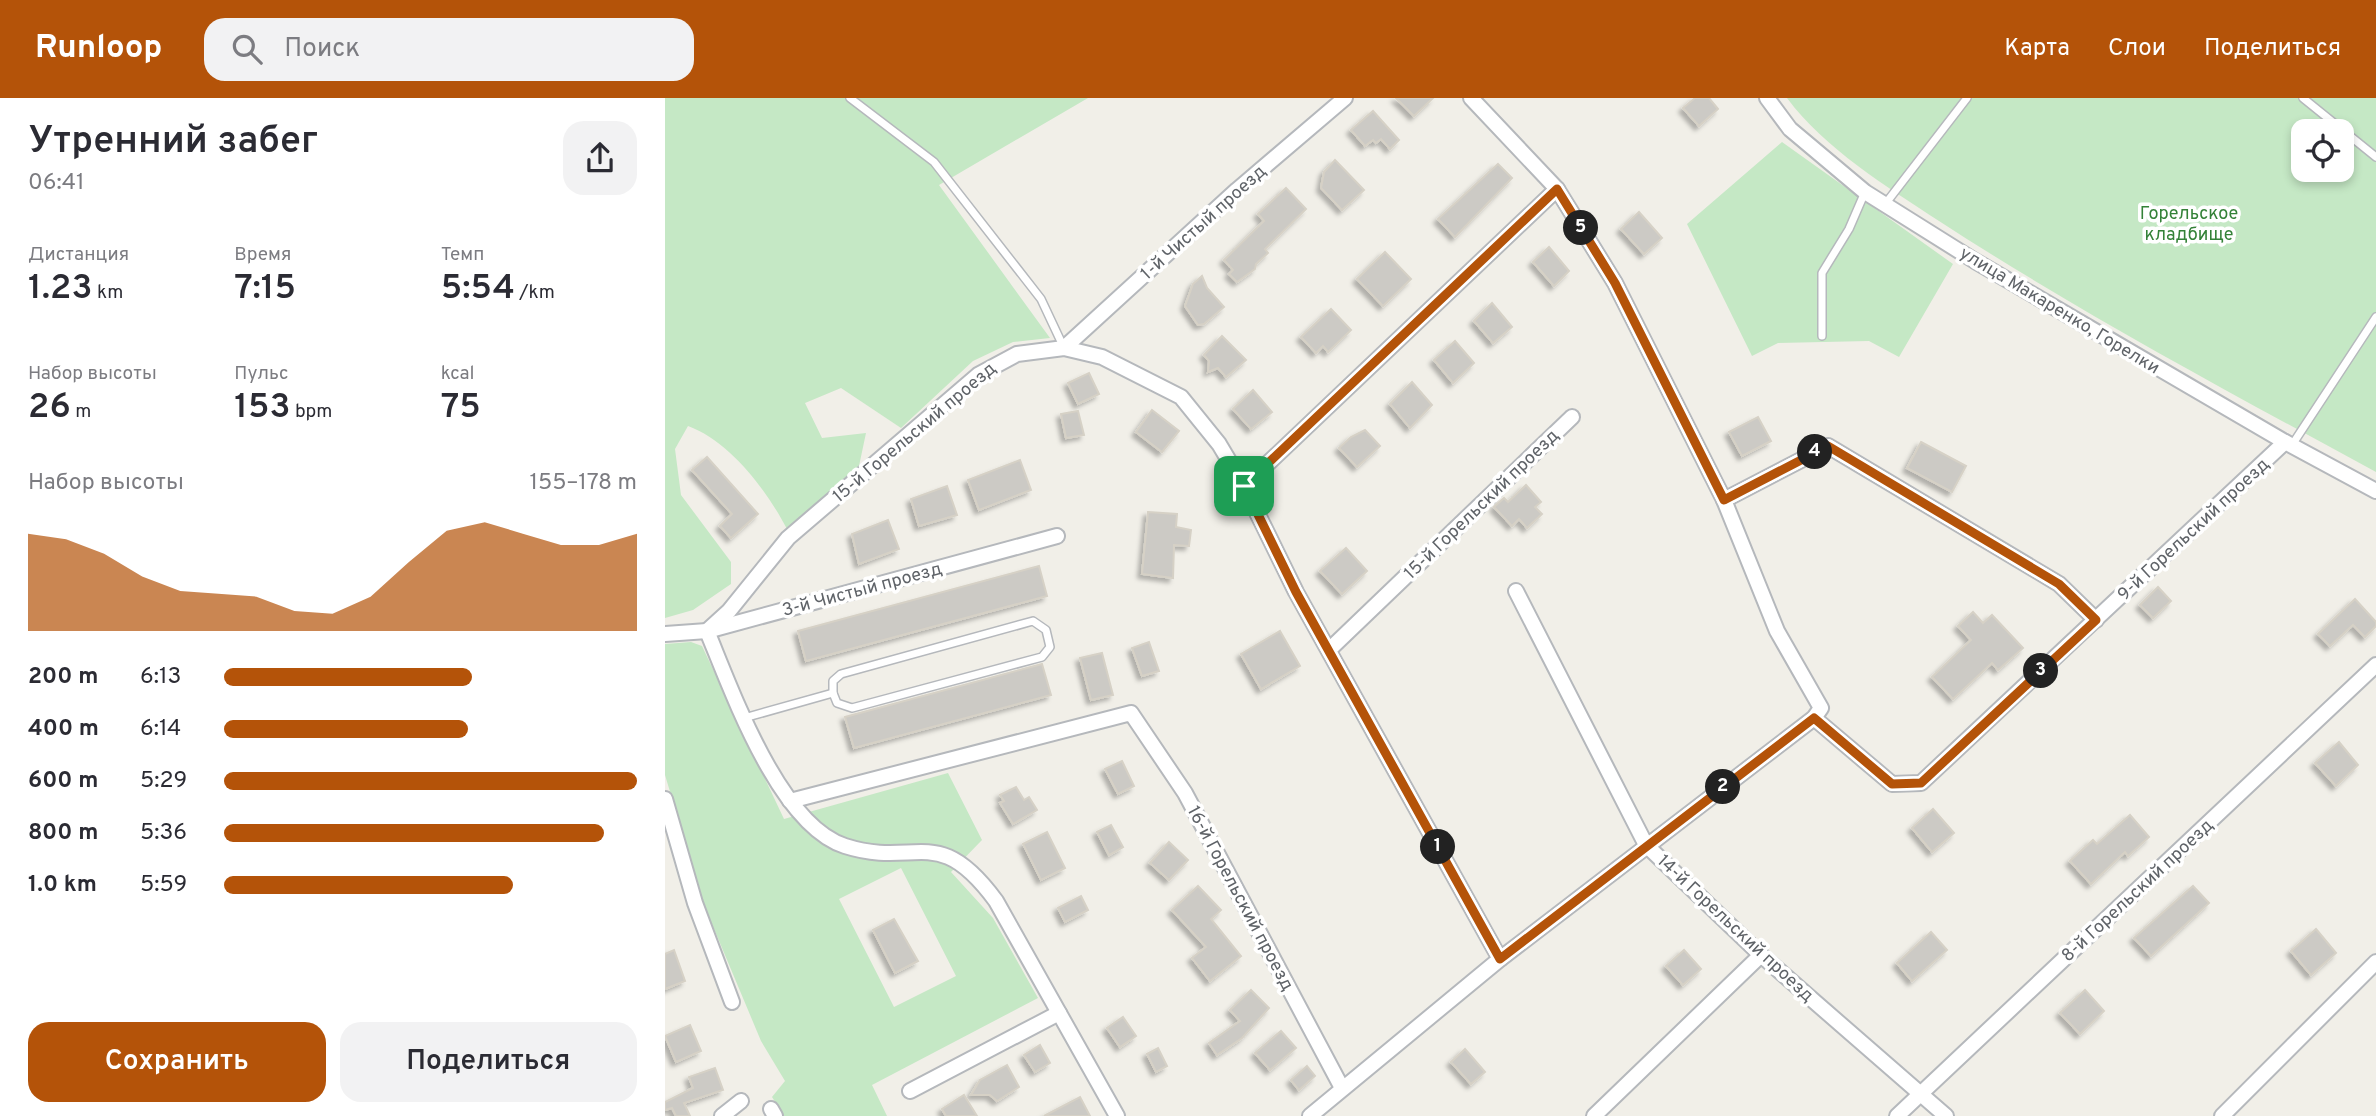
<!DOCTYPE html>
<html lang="ru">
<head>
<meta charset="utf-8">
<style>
  :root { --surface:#fff; --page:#f2f2f3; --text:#2b2b33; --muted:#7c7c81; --accent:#b45309 }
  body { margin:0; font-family:Overpass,sans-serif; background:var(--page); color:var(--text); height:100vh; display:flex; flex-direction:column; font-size:26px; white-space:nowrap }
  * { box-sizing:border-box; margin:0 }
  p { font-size:23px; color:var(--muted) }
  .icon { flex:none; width:38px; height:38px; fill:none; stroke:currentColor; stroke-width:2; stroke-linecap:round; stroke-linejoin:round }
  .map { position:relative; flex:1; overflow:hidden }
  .sheet { display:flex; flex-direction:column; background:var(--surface); width:665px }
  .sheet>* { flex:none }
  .fabs { position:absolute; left:1626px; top:21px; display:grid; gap:14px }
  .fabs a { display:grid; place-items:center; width:63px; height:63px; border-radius:14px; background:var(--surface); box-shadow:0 4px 10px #0003; font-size:35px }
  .pin { position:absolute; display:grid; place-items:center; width:60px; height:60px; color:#fff; margin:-30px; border-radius:14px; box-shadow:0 4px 10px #0006 }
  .km { position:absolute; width:35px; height:35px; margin:-18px; border-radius:50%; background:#222; color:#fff; font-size:19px; line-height:35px; text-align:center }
  .round { display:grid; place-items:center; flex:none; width:74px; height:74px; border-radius:21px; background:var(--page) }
  .head { display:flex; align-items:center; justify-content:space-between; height:119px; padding:0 28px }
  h1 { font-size:38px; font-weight:600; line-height:52px }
  .figures { display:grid; grid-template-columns:repeat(3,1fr); gap:10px; height:119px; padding:7px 28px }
  .figures div { display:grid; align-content:center }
  .figures b { font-size:35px; font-weight:600 }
  .figures small { font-size:19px; font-weight:400 }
  .figures p { font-size:19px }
  .chart { height:196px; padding:14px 28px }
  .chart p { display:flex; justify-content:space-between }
  .chart svg { width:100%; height:126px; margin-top:7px; fill:var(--accent); opacity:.7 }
  .button { display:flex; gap:14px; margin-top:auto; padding:14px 28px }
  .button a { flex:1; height:80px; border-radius:21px; background:var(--accent); color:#fff; font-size:28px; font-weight:600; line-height:80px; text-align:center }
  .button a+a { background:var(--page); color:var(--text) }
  ul { padding:0 28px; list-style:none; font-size:23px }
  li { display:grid; grid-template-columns:112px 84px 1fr; align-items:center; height:52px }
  li i { height:18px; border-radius:9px; background:var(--accent) }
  header { display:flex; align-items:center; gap:42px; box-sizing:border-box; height:98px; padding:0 35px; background:var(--accent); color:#fff }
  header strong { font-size:33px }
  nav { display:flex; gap:38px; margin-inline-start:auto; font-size:24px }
  .search { width:490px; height:63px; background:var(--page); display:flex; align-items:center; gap:18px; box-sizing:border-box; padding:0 24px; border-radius:21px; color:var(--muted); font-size:26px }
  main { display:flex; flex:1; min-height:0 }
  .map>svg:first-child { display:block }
</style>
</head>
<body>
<header>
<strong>Runloop</strong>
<div class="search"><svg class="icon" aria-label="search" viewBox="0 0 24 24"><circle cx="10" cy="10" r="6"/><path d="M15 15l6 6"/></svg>Поиск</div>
<nav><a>Карта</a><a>Слои</a><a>Поделиться</a></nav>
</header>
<main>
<section class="sheet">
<div class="head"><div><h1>Утренний забег</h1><p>06:41</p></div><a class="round"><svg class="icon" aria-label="share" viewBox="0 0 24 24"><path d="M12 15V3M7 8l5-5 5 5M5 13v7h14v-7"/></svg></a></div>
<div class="figures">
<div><p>Дистанция</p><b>1.23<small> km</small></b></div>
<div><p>Время</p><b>7:15</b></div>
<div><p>Темп</p><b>5:54<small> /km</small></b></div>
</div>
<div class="figures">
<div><p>Набор высоты</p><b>26<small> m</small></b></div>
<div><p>Пульс</p><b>153<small> bpm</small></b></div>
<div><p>kcal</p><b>75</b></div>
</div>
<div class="chart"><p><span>Набор высоты</span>155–178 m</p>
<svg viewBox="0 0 160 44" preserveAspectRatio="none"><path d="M0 44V10L10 12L20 17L30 25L40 30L50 31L60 32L70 37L80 38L90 32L100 20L110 9L120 6L130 10L140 14L150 14L160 10V44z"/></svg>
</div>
<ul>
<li><b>200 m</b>6:13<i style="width:60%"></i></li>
<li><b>400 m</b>6:14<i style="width:59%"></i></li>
<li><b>600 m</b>5:29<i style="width:100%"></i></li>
<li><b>800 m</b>5:36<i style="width:92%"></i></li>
<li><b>1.0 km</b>5:59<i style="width:70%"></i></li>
</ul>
<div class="button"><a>Сохранить</a><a>Поделиться</a></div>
</section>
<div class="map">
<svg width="1711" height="1018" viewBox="0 0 1711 1018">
  <defs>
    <filter id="shadow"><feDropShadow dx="-4" dy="4" stdDeviation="2" flood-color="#0004"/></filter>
  </defs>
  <rect width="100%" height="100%" fill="#f1efe8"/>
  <!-- green -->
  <g fill="#c5e8c5" fill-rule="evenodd">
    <path d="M0,0H423L274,87L385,240L348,244L308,263L236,330L176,290L140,305L157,340L201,335L194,368L122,431C102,393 65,343 23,328L10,351L16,397L66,464V486L28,512L0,520Z"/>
    <path d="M1122,0H1711V374C1564,294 1414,214 1274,123C1221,88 1160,51 1122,0ZM1638,33H1676V72H1638Z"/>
    <polygon points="1117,44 1288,166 1234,259 1204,243 1113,245 1087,258 1022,126"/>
    <path d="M26,544L37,548L119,721L283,675L317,742L286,774L328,820L373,900L207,987L222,1018H119L107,999L120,983L96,943L39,807L0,677V546ZM236,770L291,878L229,909L174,801Z"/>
  </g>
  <!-- building -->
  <g fill="#cccac5" stroke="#d6d1c6" stroke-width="2" filter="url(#shadow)">
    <polygon points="731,0 768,0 749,18"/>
    <polygon points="1030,0 1044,0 1053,11 1034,28 1018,10"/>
    <polygon points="708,13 734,42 725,51 716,41 711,45 708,42 700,48 686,32"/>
    <polygon points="670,62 699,92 677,112 656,90 659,74"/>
    <polygon points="833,66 847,80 790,139 773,121"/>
    <polygon points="621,90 641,111 600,151 603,155 591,166 590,171 572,184 564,176 568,172 559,162 599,123 593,116"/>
    <polygon points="974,114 997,140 979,156 956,131"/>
    <polygon points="884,149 904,173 889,188 868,164"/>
    <polygon points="720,154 746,181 718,208 692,181"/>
    <polygon points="537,178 542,190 559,209 539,226 533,227 520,208 528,186"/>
    <polygon points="827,205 847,229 828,245 809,223"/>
    <polygon points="666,211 686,232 663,254 658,248 651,255 636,239"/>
    <polygon points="557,238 581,262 561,279 553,270 543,274 544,263 539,257"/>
    <polygon points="790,243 809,265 788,285 769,262"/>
    <polygon points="424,275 434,296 413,306 403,285"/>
    <polygon points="747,284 767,307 745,330 725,306"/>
    <polygon points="588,292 607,314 586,331 568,311"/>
    <polygon points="487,312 514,333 497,354 471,334"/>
    <polygon points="413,313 419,337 401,340 396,316"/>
    <polygon points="1093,319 1106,343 1077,358 1064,334"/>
    <polygon points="700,332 715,348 692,369 674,350 686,339"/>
    <polygon points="1256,344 1301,368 1287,394 1242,370"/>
    <polygon points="42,359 93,416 66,440 55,428 67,416 27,372"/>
    <polygon points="355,362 366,392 314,412 303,382"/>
    <polygon points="861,387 876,404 870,409 877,416 862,430 854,421 847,428 829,409 839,400 843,404"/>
    <polygon points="282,388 292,417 254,428 246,401"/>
    <polygon points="483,414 512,416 511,429 526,432 524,448 509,447 508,480 477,476"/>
    <polygon points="223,422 234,451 194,466 187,436"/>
    <polygon points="681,450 702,473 677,496 655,473"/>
    <polygon points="374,468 382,498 141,563 133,533"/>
    <polygon points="1493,489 1506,503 1488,520 1475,507"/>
    <polygon points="1690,501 1711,524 1711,528 1700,539 1688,527 1665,548 1653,536"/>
    <polygon points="1308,514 1318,525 1327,517 1358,550 1333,572 1327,565 1288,601 1267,579 1306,542 1293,528"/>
    <polygon points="615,533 635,568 596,591 576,556"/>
    <polygon points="484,544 494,573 477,578 467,550"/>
    <polygon points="437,555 448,597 426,602 415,560"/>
    <polygon points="377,566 386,597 189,650 180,619"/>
    <polygon points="1674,644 1693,667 1671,688 1650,665"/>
    <polygon points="457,663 469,688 453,696 440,671"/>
    <polygon points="351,689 359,702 364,699 372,712 348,726 335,705 339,703 335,697"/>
    <polygon points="1268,711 1289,735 1267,754 1247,730"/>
    <polygon points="1465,717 1484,739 1463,758 1460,754 1426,786 1405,763 1428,742 1432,746"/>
    <polygon points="446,727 458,749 444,757 432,734"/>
    <polygon points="382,734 400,770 376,782 358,746"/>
    <polygon points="504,744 523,762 504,782 485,765"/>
    <polygon points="533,788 556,812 546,821 576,858 545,883 527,860 541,849 507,812"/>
    <polygon points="1528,788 1544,805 1486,858 1469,840"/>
    <polygon points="416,798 423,812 400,824 393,810"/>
    <polygon points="229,821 253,863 230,875 208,832"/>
    <polygon points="1651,831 1671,855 1646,877 1626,853"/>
    <polygon points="1266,834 1282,852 1247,883 1232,865"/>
    <polygon points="9,852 20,883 0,891 0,856"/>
    <polygon points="1019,852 1036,871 1018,887 1001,868"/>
    <polygon points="586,892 604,910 577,940 552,957 544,945 575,923 565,912"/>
    <polygon points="1420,892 1439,913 1415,936 1395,915"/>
    <polygon points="458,919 471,938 455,949 442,930"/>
    <polygon points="25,927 36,953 11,964 0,938"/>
    <polygon points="616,933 631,950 605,972 590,955"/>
    <polygon points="375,947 385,965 370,974 359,957"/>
    <polygon points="493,950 502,968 491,974 482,956"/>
    <polygon points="800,951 820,974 806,986 786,964"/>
    <polygon points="342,967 354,989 332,1003 325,997 306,997 315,982"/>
    <polygon points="642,968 650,978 634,992 626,982"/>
    <polygon points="50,970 58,992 19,1005 25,1018 11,1018 7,1010 0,1012 0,1004 28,990 24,979"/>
    <polygon points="299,997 312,1018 281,1018 277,1011"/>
    <polygon points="415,999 425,1018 379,1018"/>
  </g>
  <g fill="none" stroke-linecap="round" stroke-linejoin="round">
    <defs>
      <g id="service">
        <polyline points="185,0 269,64 376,201 399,250"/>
        <polyline points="1638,0 1711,59"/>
        <polyline points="1221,105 1302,0"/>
        <polyline points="1157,238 1157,175 1184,131 1200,94"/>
        <polyline points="1627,347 1711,219"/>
        <polygon points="368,523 381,532 385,549 377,559 187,610 172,605 168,595 168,583 176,576"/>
        <polyline points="79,620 168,595"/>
      </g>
      <g id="minor">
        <polyline points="1102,0 1125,31 1200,94 1310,163 1620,344 1711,393"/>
        <polyline points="399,250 572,92 680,0"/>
        <polyline points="1059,402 1163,348 1394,486 1431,522"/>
        <polyline points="851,493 981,747 1096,857 1281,1018"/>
        <polyline points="42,533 64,513 123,440 313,277 352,256 399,250 437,259 516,299 554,346 579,388"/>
        <path d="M42,533C67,593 114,727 180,748C252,771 272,723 331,803L452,1018"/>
        <polyline points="0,536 42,533 392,438"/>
        <polyline points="664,552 907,319"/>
        <polyline points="1149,620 1227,686 1256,685 1620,344"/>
        <polyline points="0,701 30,805 67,904"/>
        <polyline points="125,703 466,615 520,695 677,990"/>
        <polyline points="835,861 631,494 579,388 892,91"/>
        <polyline points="245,993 394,915"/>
        <polyline points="106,1011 110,1018"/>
        <polyline points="57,1018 76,1003"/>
        <polyline points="645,1018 835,861 1149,620 1156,610 1112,533 1059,402 950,185 892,91 806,0"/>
        <polyline points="929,1018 1096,857"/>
        <polyline points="1232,1018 1711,567"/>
        <polyline points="1557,1018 1711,864"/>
      </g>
    </defs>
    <!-- service casing -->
    <use href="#service" stroke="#b5b8bc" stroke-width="10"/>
    <!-- minor casing -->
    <use href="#minor" stroke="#b5b8bc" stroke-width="18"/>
    <!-- service -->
    <use href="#service" stroke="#fff" stroke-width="7"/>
    <!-- minor -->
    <use href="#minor" stroke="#fff" stroke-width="14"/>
  </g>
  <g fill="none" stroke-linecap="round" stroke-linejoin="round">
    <defs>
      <polygon id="route" points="892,91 950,185 1059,402 1163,348 1394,486 1431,522 1256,685 1227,686 1149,620 835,861 631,494 579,388"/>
    </defs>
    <!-- route casing -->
    <use href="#route" stroke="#fff" stroke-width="14"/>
    <!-- route -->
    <use href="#route" stroke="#b45309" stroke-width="9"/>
  </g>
  <g text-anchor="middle" stroke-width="7" stroke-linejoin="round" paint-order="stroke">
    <!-- park labels -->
    <g font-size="18" fill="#348238" stroke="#fff">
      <text x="1524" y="121">Горельское<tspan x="1524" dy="21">кладбище</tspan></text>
    </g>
    <!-- street labels -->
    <g font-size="18" fill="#5f6368" stroke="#fff">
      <text transform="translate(538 124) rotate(-42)" y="6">1-й Чистый проезд</text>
      <text transform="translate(1395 212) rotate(31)" y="6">улица Макаренко, Горелки</text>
      <text transform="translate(249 334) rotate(-40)" y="6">15-й Горельский проезд</text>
      <text transform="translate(816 406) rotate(-44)" y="6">15-й Горельский проезд</text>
      <text transform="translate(1528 431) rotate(-43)" y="6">9-й Горельский проезд</text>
      <text transform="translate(197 491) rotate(-15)" y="6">3-й Чистый проезд</text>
      <text transform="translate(1472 792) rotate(-43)" y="6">8-й Горельский проезд</text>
      <text transform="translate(576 800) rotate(62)" y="6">16-й Горельский проезд</text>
      <text transform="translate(1071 830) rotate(43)" y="6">14-й Горельский проезд</text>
    </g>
  </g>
</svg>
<div class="fabs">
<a><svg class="icon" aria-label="locate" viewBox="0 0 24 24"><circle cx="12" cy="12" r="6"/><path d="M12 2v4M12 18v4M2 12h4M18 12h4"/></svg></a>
</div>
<div class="pin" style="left:579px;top:388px;background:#1e9e55"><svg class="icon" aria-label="arrive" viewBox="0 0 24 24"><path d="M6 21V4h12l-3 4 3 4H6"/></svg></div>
<b class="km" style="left:773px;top:749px">1</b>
<b class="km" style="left:1058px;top:689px">2</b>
<b class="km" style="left:1376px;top:573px">3</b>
<b class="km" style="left:1150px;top:354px">4</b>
<b class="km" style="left:916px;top:130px">5</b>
</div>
</main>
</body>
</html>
